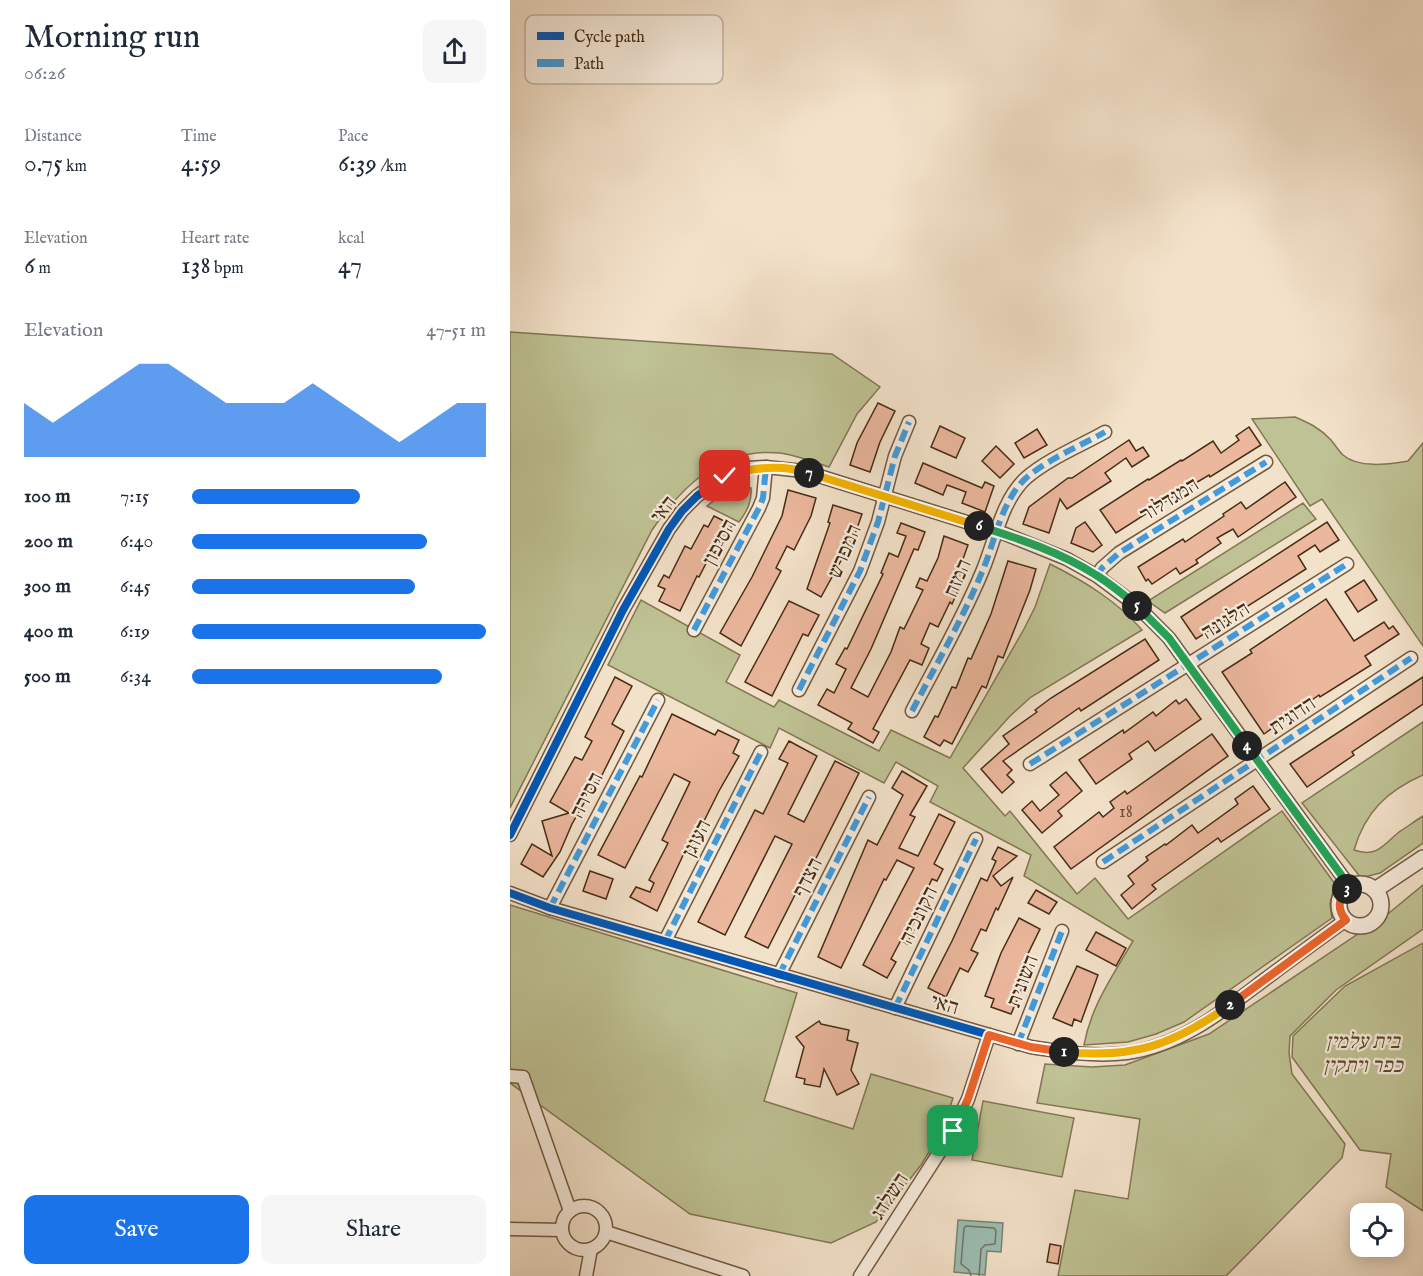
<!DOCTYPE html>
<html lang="en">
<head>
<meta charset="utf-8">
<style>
  :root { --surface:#fff; --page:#f6f6f7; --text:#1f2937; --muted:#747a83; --accent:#1a73e8 }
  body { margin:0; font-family:"IM FELL English","Frank Ruhl Libre",serif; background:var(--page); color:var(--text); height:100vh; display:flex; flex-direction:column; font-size:22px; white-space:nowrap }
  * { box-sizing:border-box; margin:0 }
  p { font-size:20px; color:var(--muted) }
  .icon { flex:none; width:33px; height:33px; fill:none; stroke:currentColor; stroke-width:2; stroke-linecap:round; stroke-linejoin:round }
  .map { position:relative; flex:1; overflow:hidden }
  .details { display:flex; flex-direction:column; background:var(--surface); width:510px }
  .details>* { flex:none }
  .buttons { position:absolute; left:840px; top:1203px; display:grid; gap:12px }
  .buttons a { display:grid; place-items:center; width:54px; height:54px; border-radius:12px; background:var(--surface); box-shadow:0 3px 15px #0003; font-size:30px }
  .pin { position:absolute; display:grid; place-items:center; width:51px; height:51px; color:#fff; margin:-26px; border-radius:12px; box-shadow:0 3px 9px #0006 }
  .km { position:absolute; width:30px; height:30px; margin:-15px; border-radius:50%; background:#222; color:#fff; font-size:16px; line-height:30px; text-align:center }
  .round { display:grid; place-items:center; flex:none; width:63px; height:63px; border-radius:12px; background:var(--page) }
  .head { display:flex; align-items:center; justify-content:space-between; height:102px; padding:0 24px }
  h1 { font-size:33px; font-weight:600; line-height:45px }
  .metrics { display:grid; grid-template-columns:repeat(3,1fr); gap:9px; height:102px; padding:6px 24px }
  .metrics div { display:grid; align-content:center }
  .metrics b { font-size:26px; font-weight:600 }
  .metrics small { font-size:16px; font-weight:400 }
  .metrics p { font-size:16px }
  .chart { height:168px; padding:12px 24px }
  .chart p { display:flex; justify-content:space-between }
  .chart svg { width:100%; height:108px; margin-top:6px; fill:var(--accent); opacity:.7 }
  .action { display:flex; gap:12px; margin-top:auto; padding:12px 24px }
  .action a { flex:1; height:69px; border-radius:12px; background:var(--accent); color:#fff; font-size:24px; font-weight:600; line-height:69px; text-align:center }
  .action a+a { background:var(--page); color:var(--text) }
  ul { padding:0 24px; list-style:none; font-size:20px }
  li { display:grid; grid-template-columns:96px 72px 1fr; align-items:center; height:45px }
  li i { height:15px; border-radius:8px; background:var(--accent) }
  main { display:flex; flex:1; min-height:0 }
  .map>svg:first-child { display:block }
</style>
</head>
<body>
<main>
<section class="details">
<div class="head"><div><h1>Morning run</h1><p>06:26</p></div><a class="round"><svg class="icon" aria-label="share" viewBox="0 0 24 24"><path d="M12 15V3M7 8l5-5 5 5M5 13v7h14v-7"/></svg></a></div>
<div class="metrics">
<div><p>Distance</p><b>0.75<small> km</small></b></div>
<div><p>Time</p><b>4:59</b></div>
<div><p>Pace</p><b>6:39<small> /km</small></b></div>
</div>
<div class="metrics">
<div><p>Elevation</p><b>6<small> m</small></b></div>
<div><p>Heart rate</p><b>138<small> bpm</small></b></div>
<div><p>kcal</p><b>47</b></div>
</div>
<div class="chart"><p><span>Elevation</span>47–51 m</p>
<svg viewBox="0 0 160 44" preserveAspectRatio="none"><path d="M0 44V22L10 30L20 22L30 14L40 6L50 6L60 14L70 22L80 22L90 22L100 14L110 22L120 30L130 38L140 30L150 22L160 22V44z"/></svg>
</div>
<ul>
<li><b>100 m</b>7:15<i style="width:57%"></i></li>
<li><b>200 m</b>6:40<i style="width:80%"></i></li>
<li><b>300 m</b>6:45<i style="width:76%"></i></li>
<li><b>400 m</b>6:19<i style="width:100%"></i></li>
<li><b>500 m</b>6:34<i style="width:85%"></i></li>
</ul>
<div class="action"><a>Save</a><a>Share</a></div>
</section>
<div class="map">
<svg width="913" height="1276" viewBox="0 0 913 1276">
  <rect width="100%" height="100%" fill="#f3e2ca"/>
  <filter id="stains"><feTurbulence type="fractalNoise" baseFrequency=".00333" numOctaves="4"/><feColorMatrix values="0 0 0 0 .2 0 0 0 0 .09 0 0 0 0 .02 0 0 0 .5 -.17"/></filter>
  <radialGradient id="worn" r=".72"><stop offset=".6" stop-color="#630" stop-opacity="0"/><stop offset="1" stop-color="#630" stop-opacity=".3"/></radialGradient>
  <!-- green -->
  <g fill="#bfc294" stroke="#827754" stroke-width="1.5">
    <path d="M0,332L322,354L370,387L347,414L319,467C303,462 286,455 270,453C212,447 172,486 142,530L0,808Z"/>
    <path d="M785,417C799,423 810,428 821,440C825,445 829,451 833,455C849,469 879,464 898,461L913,443V646L812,499L800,506L742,419Z"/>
    <path d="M236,486L241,488C242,502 237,511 229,522L197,506L219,488Z"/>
    <polygon points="793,503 806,519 655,613 638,601"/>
    <path d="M540,564C574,581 607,601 632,630L521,697L500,716L453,768L495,816L500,811L567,894L585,878L618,919L772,811L825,884L820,904L822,918L674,1022L646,1034L618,1042L574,1045C581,1006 603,975 623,941L514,876L521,855L420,802L428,786L386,762L374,783L269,728L260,748L98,665L131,600L230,655L216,682L264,707L269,700L369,751L381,730L440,758L514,629L525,607Z"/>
    <path d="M913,722V775C877,791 855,812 844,850C867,858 873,845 889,832C897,827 905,821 913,816V843L870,873L851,878L792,803Z"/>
    <polygon points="913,885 913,929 826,990 780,1036 779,1053 782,1074 835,1144 832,1158 716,1276 548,1276 565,1190 618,1199 630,1119 527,1103 535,1064 582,1067 615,1065 699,1034 879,913"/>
    <polygon points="0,905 287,993 254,1101 343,1129 361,1074 443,1098 432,1131 411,1165 366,1222 321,1243 180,1214 0,1083"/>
    <polygon points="913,943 913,1211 876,1187 881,1154 850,1150 782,1057 783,1036 835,986"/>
    <polygon points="473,1101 564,1118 552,1177 462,1160"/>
  </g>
  <!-- water -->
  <polygon fill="#9cbeb3" stroke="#7a8474" stroke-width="1.5" points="448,1220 493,1223 491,1252 477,1251 475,1275 444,1272"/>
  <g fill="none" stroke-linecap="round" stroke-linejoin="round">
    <!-- shore -->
    <polyline stroke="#717564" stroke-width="1.5" points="461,1276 459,1270 451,1264 454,1228 456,1226 484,1228 486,1231 485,1244 475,1245 471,1249 469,1276"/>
  </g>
  <!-- building -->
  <g fill="#ebb79d" stroke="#462c15" stroke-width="1.5">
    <polygon points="368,403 385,411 370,442 360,472 340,465 347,443"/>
    <polygon points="430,426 455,438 446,458 421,447"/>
    <polygon points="739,427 751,445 700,477 699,475 667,494 606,533 590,510 638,479 639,480 671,460 672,461 703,441 711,453 729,440 726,436"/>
    <polygon points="527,429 537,445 514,458 505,443"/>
    <polygon points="619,440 626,451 633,447 639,456 622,467 616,458 595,473 601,481 557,509 550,499 539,533 513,524 519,507 558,478 562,478"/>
    <polygon points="486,446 504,464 490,478 472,461"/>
    <polygon points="413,463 472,488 475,482 484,486 475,512 452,503 456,492 437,485 433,495 405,483"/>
    <polygon points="775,482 786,497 728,537 723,529 707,538 711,543 686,560 688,563 670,574 666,568 642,584 638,579 636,581 628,567 673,539 675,542 714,516 713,514 731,502 736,509"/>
    <polygon points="278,490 306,498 301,516 284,550 277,546 266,568 271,571 231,646 210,633 242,577 272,516"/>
    <polygon points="323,505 352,514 344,537 311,597 297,589 320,523 318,522"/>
    <polygon points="204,516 222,525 210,548 205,546 189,577 187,576 170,611 149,601 155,589 148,586 154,575 159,578 175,546 181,549 194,525 198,527"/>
    <polygon points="575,522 592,545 583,552 561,543 566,528"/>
    <polygon points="817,522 829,540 810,552 805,545 788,556 796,569 686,639 671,617"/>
    <polygon points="391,523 415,532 408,550 404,549 361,649 341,688 358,697 381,652 390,627 394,629 413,590 406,587 410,578 417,581 428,558 434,536 458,545 448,573 455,576 442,604 440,602 428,627 420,623 411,644 419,648 412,665 400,660 363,729 369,732 363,743 338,729 342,723 308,705 317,689 324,693 336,669 326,664 335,648 337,649 373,574 371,573 379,553 388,557 396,536 387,533"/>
    <polygon points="498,561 526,569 520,590 493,658 488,656 476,688 472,686 442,744 434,740 430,746 414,737 425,716 428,717 442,687 446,688 458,658 461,659 481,614"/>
    <polygon points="854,580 867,600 848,612 835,592"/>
    <polygon points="816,599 844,641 874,622 879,629 883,626 889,634 855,656 861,665 810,697 809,695 754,734 712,672 742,653 740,650"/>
    <polygon points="279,601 309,615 298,636 293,634 262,696 235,682"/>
    <polygon points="635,639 649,660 571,711 569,708 493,761 502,770 497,775 504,782 492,793 471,769 499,744 493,736 527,712 525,710 541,698"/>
    <polygon points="105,677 122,686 102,724 114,731 87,785 85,784 62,824 50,852 33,877 11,864 22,844 42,856 32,821 59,813 40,802 65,757 72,760 82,741 75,737"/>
    <polygon points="913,677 913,704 842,752 844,755 797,787 780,764"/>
    <polygon points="676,699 691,719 645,751 638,741 619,754 622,759 586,784 569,760 613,730 614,733 643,712 646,716 666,700 669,704"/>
    <polygon points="162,714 205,735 208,730 229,740 223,753 229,756 209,791 178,853 175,851 147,911 120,897 126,887 140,892 144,883 139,880 158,843 152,840 180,782 164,774 115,868 88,855 130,776 132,777"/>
    <polygon points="702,734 718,756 561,869 544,847 589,812 593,817 604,808 600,802 615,791 617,794"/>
    <polygon points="279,741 307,756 278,814 294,822 325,761 349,773 292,886 290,885 258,948 235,937 282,844 265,836 215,935 188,922 245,810 253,814 278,763 269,759"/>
    <polygon points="392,771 417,786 400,815 405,817 389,848 408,856 429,814 445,822 424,864 433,869 427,881 422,879 413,899 416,900 401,928 404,930 397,944 391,940 381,959 386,962 377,978 353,965 404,868 387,860 376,880 374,879 331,968 308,957 358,840 367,845 393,795 382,788"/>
    <polygon points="556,772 572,791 548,811 552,816 532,833 512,810 522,801 530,811 549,795 540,785"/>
    <polygon points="743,786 760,809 711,842 708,838 642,885 646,889 622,909 611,895 624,884 618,876 638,860 636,857 655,844 656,845 682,825 688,833 728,804 725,799"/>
    <polygon points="488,847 507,856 483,876 491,886 503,877 488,910 486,908 476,931 471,929 461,950 468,953 458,972 450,968 436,997 418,988 442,941 471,878 477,881 486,861 482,859"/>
    <polygon points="80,871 103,879 96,899 73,891"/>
    <polygon points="526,890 547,902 539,914 518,903"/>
    <polygon points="509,918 530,929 513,964 521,968 501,1014 481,1007 484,999 475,996 491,953"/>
    <polygon points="586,932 616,948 606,966 576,950"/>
    <polygon points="567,966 588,975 571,1022 564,1019 562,1026 543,1018"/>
    <polygon points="309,1021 311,1024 339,1030 337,1040 348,1043 341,1070 349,1084 327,1095 314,1069 310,1087 294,1084 295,1079 286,1077 294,1047 286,1037"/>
    <polygon points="540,1244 551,1246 548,1264 537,1262"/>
  </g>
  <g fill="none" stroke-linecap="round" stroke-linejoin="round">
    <defs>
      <g id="minor">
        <polyline points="587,576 592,568 609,553 756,462"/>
        <polyline points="184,630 249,508 253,498 256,467"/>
        <polyline points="289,690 350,571 368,522 385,456 399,422"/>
        <path d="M402,711C426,665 452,620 472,572C485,542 491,501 516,478C538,459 570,446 595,432"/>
        <polyline points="520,764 837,564"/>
        <polyline points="0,835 113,610 159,529 172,511 187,496 215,476 238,468 256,467 293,471 495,534 557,559 587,576 627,606 659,638 840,887"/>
        <polyline points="593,862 901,658"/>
        <path d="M0,893L40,908L521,1047C553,1052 585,1057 617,1053C670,1046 713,1011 754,980C781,960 808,940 836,920"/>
        <polyline points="40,908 148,700"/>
        <polyline points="155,941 251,752"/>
        <polyline points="269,975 359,797"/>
        <polyline points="385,1008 466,839"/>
        <polyline points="508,1044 552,931"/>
        <polyline points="0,1076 13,1077 60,1211"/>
        <circle cx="74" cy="1228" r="22"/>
        <polyline points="0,1229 52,1230"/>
        <polyline points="96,1232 233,1276"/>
        <polyline points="76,1276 81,1249"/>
        <polyline points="350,1276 443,1131 458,1099 479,1035"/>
      </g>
      <g id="tertiary">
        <circle cx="850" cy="905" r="21"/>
        <polyline points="865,890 913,858"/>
      </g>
    </defs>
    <!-- minor casing -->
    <use href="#minor" stroke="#715a42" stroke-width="15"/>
    <!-- tertiary casing -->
    <use href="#tertiary" stroke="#715a42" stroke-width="18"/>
    <!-- minor -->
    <use href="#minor" stroke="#f7ecdd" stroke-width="12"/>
    <!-- tertiary -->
    <use href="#tertiary" stroke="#f7ecdd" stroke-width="15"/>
    <!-- quiet -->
    <g stroke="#409cdf" stroke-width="6" stroke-dasharray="12 6" stroke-linecap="butt">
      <polyline points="587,576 592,568 609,553 756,462"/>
      <polyline points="184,630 249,508 253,498 256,467"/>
      <polyline points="289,690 350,571 368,522 385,456 399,422"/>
      <path d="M402,711C426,665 452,620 472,572C485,542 491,501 516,478C538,459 570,446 595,432"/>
      <polyline points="520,764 837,564"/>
      <polyline points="593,862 901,658"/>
      <polyline points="40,908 148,700"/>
      <polyline points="155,941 251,752"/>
      <polyline points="269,975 359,797"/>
      <polyline points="385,1008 466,839"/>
      <polyline points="508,1044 552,931"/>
    </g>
    <defs>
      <g id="cycleway">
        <polyline points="0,835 113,610 159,529 172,511 187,496 215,476 238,468 256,467 293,471 495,534 557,559 587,576 627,606 659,638 840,887"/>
        <path d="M0,893L40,908L521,1047C553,1052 585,1057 617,1053C670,1046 713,1011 754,980C781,960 808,940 836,920"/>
      </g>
    </defs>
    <!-- cycleway casing -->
    <use href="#cycleway" stroke="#f7ecdd" stroke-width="11"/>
    <!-- cycleway -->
    <use href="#cycleway" stroke="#0057b8" stroke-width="8"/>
  </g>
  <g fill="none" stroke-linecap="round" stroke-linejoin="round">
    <defs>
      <polyline id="split-1" points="443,1131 458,1099 479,1035 521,1047 554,1052"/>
      <path id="split-2" d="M554,1052C624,1059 663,1045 720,1005"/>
      <path id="split-3" d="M720,1005L836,920C827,910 828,899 837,889"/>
      <polyline id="split-4" points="737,746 840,887 837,889"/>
      <polyline id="split-5" points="627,606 659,638 737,746"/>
      <path id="split-6" d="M469,526C510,539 550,552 586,575C601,584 614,595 627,606"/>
      <polyline id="split-7" points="299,473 469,526"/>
      <path id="split-8" d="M215,476C243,467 270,464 299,473"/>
    </defs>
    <!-- split-1 casing -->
    <use href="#split-1" stroke="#fff" stroke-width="12"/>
    <!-- split-2 casing -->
    <use href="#split-2" stroke="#fff" stroke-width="12"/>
    <!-- split-3 casing -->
    <use href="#split-3" stroke="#fff" stroke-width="12"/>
    <!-- split-4 casing -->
    <use href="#split-4" stroke="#fff" stroke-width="12"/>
    <!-- split-5 casing -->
    <use href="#split-5" stroke="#fff" stroke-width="12"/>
    <!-- split-6 casing -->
    <use href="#split-6" stroke="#fff" stroke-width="12"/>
    <!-- split-7 casing -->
    <use href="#split-7" stroke="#fff" stroke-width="12"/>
    <!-- split-8 casing -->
    <use href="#split-8" stroke="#fff" stroke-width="12"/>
    <!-- split-1 -->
    <use href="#split-1" stroke="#f0652b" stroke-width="8"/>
    <!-- split-2 -->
    <use href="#split-2" stroke="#f5b400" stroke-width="8"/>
    <!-- split-3 -->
    <use href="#split-3" stroke="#f0652b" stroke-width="8"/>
    <!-- split-4 -->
    <use href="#split-4" stroke="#22a559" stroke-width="8"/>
    <!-- split-5 -->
    <use href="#split-5" stroke="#22a559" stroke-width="8"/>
    <!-- split-6 -->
    <use href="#split-6" stroke="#22a559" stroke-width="8"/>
    <!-- split-7 -->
    <use href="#split-7" stroke="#f5b400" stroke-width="8"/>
    <!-- split-8 -->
    <use href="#split-8" stroke="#f5b400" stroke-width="8"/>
  </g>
  <g text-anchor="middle" stroke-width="4.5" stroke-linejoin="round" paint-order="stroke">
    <!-- number labels -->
    <g font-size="18" fill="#6f4f37">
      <text x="616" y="817">18</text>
    </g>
    <!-- street labels -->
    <g font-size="21" fill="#462c15" stroke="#f7ecdd">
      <text transform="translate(659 499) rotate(-32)" y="7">המגדלור</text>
      <text transform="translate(153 509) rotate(-52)" y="7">האי</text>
      <text transform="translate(209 542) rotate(-62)" y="7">הסיפון</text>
      <text transform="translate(334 551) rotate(-67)" y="7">המפרש</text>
      <text transform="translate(447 578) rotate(-66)" y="7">המזח</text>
      <text transform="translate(715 620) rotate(-32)" y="7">הלגונה</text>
      <text transform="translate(782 715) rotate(-34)" y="7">הדוגית</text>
      <text transform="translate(76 795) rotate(-63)" y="7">הסירה</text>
      <text transform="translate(186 838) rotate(-63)" y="7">העוגן</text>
      <text transform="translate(297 877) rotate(-63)" y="7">הצדף</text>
      <text transform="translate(408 915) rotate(-64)" y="7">הקונכיה</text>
      <text transform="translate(512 981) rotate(-69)" y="7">השונית</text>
      <text transform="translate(435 1004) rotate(16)" y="7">האי</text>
      <text transform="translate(379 1196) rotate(-57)" y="7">השלדג</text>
    </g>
    <!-- park labels -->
    <g font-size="21" font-style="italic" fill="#5e4a2e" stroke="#f7ecdd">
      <text x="853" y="1048">בית עלמין<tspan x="853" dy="24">כפר ויתקין</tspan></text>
    </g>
  </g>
  <!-- legend -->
  <rect x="15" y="15" width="198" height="69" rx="9" fill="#f7ecdd" stroke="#c2b2a1" stroke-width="1.5"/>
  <rect x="27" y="32" width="27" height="8" fill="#0057b8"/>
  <rect x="27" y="59" width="27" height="8" fill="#409cdf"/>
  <g font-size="16" fill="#462c15">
    <text x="64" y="42">Cycle path</text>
    <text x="64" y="69">Path</text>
  </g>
  <rect width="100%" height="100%" filter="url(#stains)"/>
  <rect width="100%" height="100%" fill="url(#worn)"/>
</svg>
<div class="buttons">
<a><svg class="icon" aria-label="locate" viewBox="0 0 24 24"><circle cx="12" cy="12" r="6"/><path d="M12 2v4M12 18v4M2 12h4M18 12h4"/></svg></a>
</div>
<div class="pin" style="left:443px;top:1131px;background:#1e9e55"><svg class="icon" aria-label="arrive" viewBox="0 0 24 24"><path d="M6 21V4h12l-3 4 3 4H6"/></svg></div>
<div class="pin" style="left:215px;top:476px;background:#d93025"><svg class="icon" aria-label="check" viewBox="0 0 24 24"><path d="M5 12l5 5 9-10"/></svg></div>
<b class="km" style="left:554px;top:1052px">1</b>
<b class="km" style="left:720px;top:1005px">2</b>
<b class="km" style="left:837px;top:889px">3</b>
<b class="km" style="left:737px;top:746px">4</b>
<b class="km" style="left:627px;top:606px">5</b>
<b class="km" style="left:469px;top:526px">6</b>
<b class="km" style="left:299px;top:473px">7</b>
</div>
</main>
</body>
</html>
